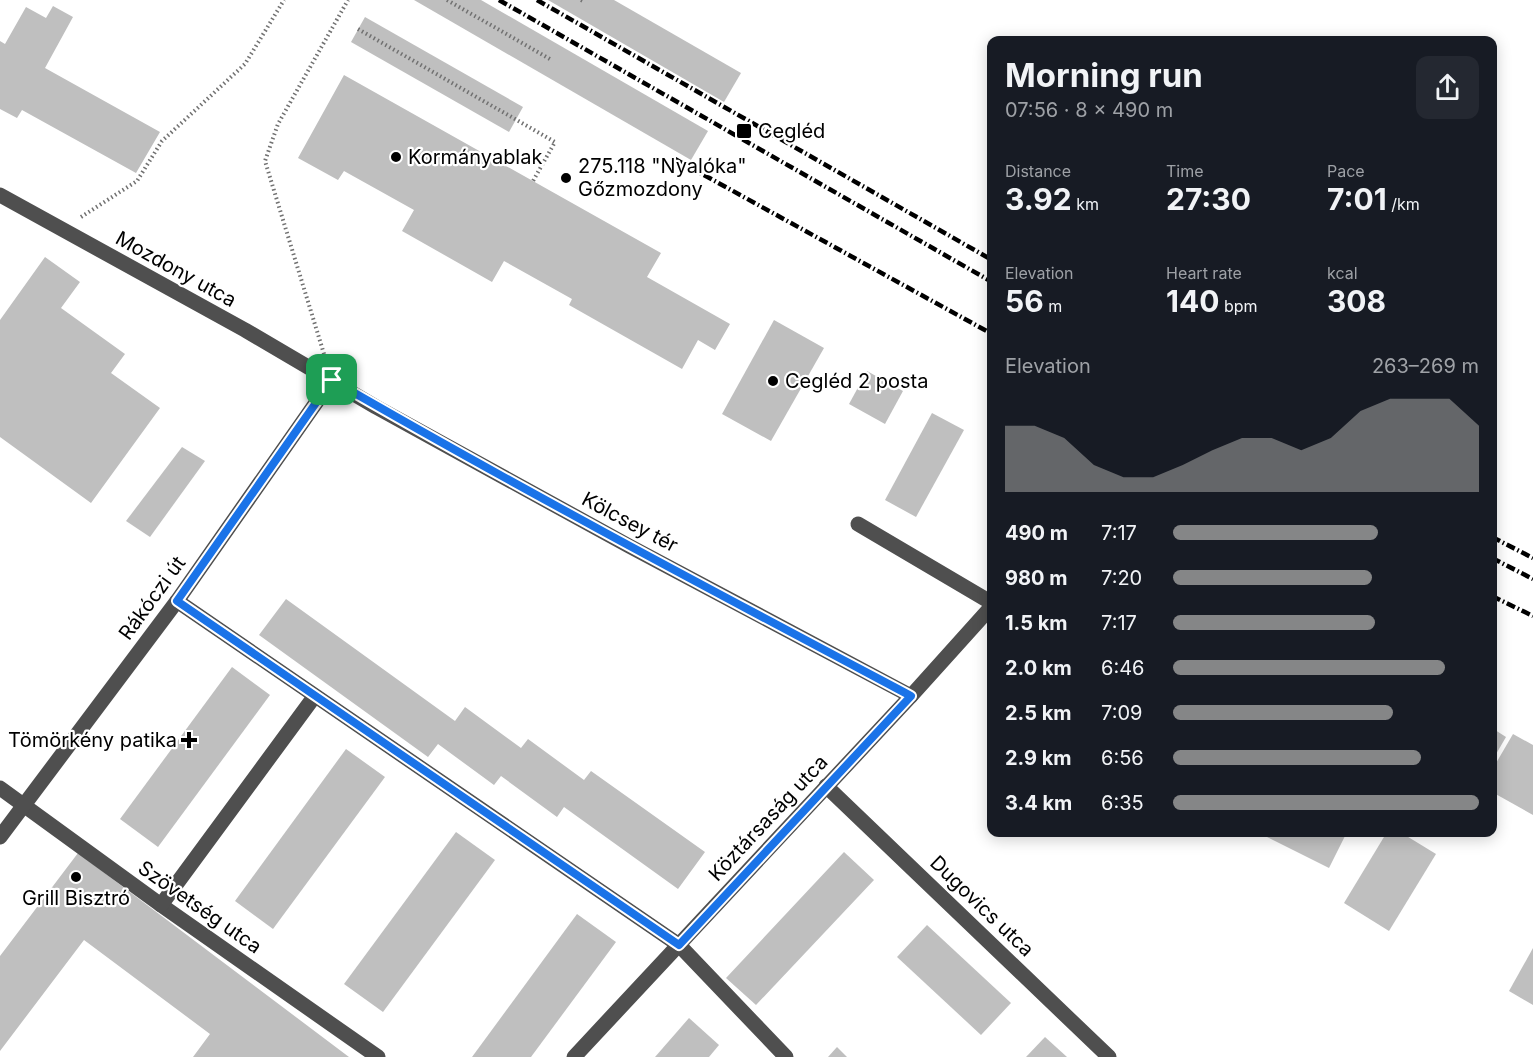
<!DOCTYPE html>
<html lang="en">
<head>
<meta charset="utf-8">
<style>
  :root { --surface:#171b24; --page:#242831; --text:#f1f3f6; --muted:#9ea1a6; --accent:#858687 }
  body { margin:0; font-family:Inter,sans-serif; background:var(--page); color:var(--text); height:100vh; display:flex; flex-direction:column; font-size:22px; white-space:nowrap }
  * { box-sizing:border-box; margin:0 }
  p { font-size:20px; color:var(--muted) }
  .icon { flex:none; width:33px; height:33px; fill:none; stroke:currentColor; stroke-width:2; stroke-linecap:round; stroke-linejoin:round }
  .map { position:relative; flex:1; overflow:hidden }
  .details { position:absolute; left:987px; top:36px; width:510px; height:801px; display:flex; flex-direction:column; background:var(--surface); border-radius:12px; box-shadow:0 3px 15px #0003 }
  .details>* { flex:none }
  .pin { position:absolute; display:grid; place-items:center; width:51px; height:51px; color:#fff; margin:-26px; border-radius:12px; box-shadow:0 3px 9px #0006 }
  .round { display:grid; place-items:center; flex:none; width:63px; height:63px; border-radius:12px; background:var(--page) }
  .summary { display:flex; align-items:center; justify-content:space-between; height:102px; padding:0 18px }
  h1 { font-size:33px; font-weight:700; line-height:45px }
  .metrics { display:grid; grid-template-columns:repeat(3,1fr); gap:9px; height:102px; padding:6px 18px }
  .metrics div { display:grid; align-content:center }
  .metrics b { font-size:30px; font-weight:700 }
  .metrics small { font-size:16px; font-weight:400 }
  .metrics p { font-size:16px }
  .chart { height:168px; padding:12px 18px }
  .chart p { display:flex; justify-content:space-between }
  .chart svg { width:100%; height:108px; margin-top:6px; fill:var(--accent); opacity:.7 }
  ul { padding:0 18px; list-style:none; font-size:20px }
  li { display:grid; grid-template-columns:96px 72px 1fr; align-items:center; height:45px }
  li i { height:15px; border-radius:8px; background:var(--accent) }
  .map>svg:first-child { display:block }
</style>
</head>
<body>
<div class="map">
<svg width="1533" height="1057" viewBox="0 0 1533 1057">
  <rect width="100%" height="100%" fill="#fff"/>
  <!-- building -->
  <g fill="#bfbfbf">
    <polygon points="414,0 481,0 708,131 691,160"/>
    <polygon points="548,0 614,0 741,73 724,102"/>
    <polygon points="53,6 73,17 45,68 160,132 136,173 22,110 17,118 0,109 0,41 5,44 26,7 46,18"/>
    <polygon points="365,17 523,107 509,132 351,42"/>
    <polygon points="344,75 661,253 647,277 730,324 715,350 698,340 682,369 569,305 572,299 504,261 492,282 402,231 414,210 344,171 338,180 298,158"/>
    <polygon points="45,257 80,282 61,308 125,354 111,373 160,408 91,503 0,437 0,320"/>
    <polygon points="774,320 824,348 771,441 722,414"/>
    <polygon points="867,371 903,391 885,424 849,404"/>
    <polygon points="932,413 964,430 916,517 885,500"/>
    <polygon points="182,447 205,461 150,537 126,521"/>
    <polygon points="286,599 455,721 465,707 521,748 528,739 584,780 591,771 705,852 678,889 564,807 557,817 501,776 494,785 438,744 428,757 259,635"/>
    <polygon points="232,667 270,695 158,847 120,819"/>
    <polygon points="1492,728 1506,737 1492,761"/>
    <polygon points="1513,734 1533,745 1533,815 1492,792 1492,770"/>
    <polygon points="346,749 385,777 273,929 235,901"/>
    <polygon points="456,832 495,860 383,1012 344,984"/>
    <polygon points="1257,832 1347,832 1329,868"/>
    <polygon points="1387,832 1400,832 1436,854 1389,931 1344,903"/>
    <polygon points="844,852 874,880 756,1005 726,978"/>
    <polygon points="78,853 349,1057 193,1057 210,1034 84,940 0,1051 0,956"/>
    <polygon points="577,914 616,942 531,1057 472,1057"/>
    <polygon points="927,925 1011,1003 981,1035 897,957"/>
    <polygon points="1533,948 1533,1005 1509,991"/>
    <polygon points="689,1018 719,1045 709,1057 655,1057"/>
    <polygon points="1045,1037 1067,1057 1026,1057"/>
    <polygon points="837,1047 847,1057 828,1057"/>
  </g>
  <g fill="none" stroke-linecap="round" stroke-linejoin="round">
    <!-- path -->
    <g stroke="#717171" stroke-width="4" stroke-dasharray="1.5 3" stroke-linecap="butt">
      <polyline points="447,0 550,59"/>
      <polyline points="581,0 583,1"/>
      <polyline points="358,29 555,142 533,181"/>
      <polyline points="81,217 137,181 162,141 245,64 284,0"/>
      <polyline points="324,354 265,161 278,124 348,0"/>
    </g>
    <!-- minor -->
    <g stroke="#4f4f4f" stroke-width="15">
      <polyline points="0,195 245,330 376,407 629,546 911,696"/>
      <polyline points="858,524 992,603"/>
      <polyline points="177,601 679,945 786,1057"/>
      <polyline points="826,786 1109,1057"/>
      <polyline points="0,788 161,905 378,1057"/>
      <polyline points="0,837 177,601 332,380"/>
      <polyline points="161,905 314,697"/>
      <polyline points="574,1057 911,696 992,606"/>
    </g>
    <!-- rail -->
    <g stroke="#000" stroke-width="4.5" stroke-dasharray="9 3 1.5 3" stroke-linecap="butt">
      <polyline points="499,0 992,282"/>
      <polyline points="537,0 992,260"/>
      <polyline points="675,159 992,334"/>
      <polyline points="1492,537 1533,558"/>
      <polyline points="1492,558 1533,579"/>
      <polyline points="1492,596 1533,616"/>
    </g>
  </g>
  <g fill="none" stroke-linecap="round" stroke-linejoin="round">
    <defs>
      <path id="route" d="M332,380C522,490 717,593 911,696L679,945L177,601Z"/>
    </defs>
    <!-- route casing -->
    <use href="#route" stroke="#fff" stroke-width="12"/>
    <!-- route -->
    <use href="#route" stroke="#1a73e8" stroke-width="8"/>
  </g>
  <!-- markers -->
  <g fill="#000" stroke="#fff" stroke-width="2">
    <rect x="736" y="123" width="16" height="16" rx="3"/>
    <circle cx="396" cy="157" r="6"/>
    <circle cx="566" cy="178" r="6"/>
    <circle cx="773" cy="381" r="6"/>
    <path d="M186 731h6v6h6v6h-6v6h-6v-6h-6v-6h6z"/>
    <circle cx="76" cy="877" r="6"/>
  </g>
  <g text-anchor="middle" stroke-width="4.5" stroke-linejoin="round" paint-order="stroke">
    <!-- poi labels -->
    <g font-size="20" fill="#000" stroke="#fff" text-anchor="start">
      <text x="758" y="138">Cegléd</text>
      <text x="408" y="164">Kormányablak</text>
      <text x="578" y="173">275.118 "Nyalóka"<tspan x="578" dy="23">Gőzmozdony</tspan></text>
      <text x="785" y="388">Cegléd 2 posta</text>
      <text x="177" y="747" text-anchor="end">Tömörkény patika</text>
      <text x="76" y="905" text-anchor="middle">Grill Bisztró</text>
    </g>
    <!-- street labels -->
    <g font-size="20" fill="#000" stroke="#fff">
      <text transform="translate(176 269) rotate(29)" y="7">Mozdony utca</text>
      <text transform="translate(630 522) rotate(28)" y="7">Kölcsey tér</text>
      <text transform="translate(152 598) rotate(-54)" y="7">Rákóczi út</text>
      <text transform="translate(768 818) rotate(-47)" y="7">Köztársaság utca</text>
      <text transform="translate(982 906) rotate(44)" y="7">Dugovics utca</text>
      <text transform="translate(200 907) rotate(35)" y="7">Szövetség utca</text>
    </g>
  </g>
</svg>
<div class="pin" style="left:332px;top:380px;background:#1e9e55"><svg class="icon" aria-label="arrive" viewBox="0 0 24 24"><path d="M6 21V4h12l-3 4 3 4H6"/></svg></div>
<section class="details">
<div class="summary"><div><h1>Morning run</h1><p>07:56 · 8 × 490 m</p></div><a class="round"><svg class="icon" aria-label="share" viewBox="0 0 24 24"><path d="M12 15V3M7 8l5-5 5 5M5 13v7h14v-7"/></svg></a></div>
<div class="metrics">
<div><p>Distance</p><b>3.92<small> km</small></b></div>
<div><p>Time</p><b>27:30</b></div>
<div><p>Pace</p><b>7:01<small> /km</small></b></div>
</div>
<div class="metrics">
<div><p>Elevation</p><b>56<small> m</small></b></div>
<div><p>Heart rate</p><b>140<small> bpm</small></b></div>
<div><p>kcal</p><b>308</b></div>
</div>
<div class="chart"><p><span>Elevation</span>263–269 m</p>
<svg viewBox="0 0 160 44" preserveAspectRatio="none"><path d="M0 44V17L10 17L20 22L30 33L40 38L50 38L60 33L70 27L80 22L90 22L100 27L110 22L120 11L130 6L140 6L150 6L160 17V44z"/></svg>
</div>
<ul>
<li><b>490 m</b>7:17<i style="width:67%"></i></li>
<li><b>980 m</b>7:20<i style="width:65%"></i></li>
<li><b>1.5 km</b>7:17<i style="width:66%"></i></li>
<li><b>2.0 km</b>6:46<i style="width:89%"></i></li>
<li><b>2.5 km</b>7:09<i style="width:72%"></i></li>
<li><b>2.9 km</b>6:56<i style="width:81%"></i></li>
<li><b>3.4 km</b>6:35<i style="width:100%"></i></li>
</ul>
</section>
</div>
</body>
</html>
